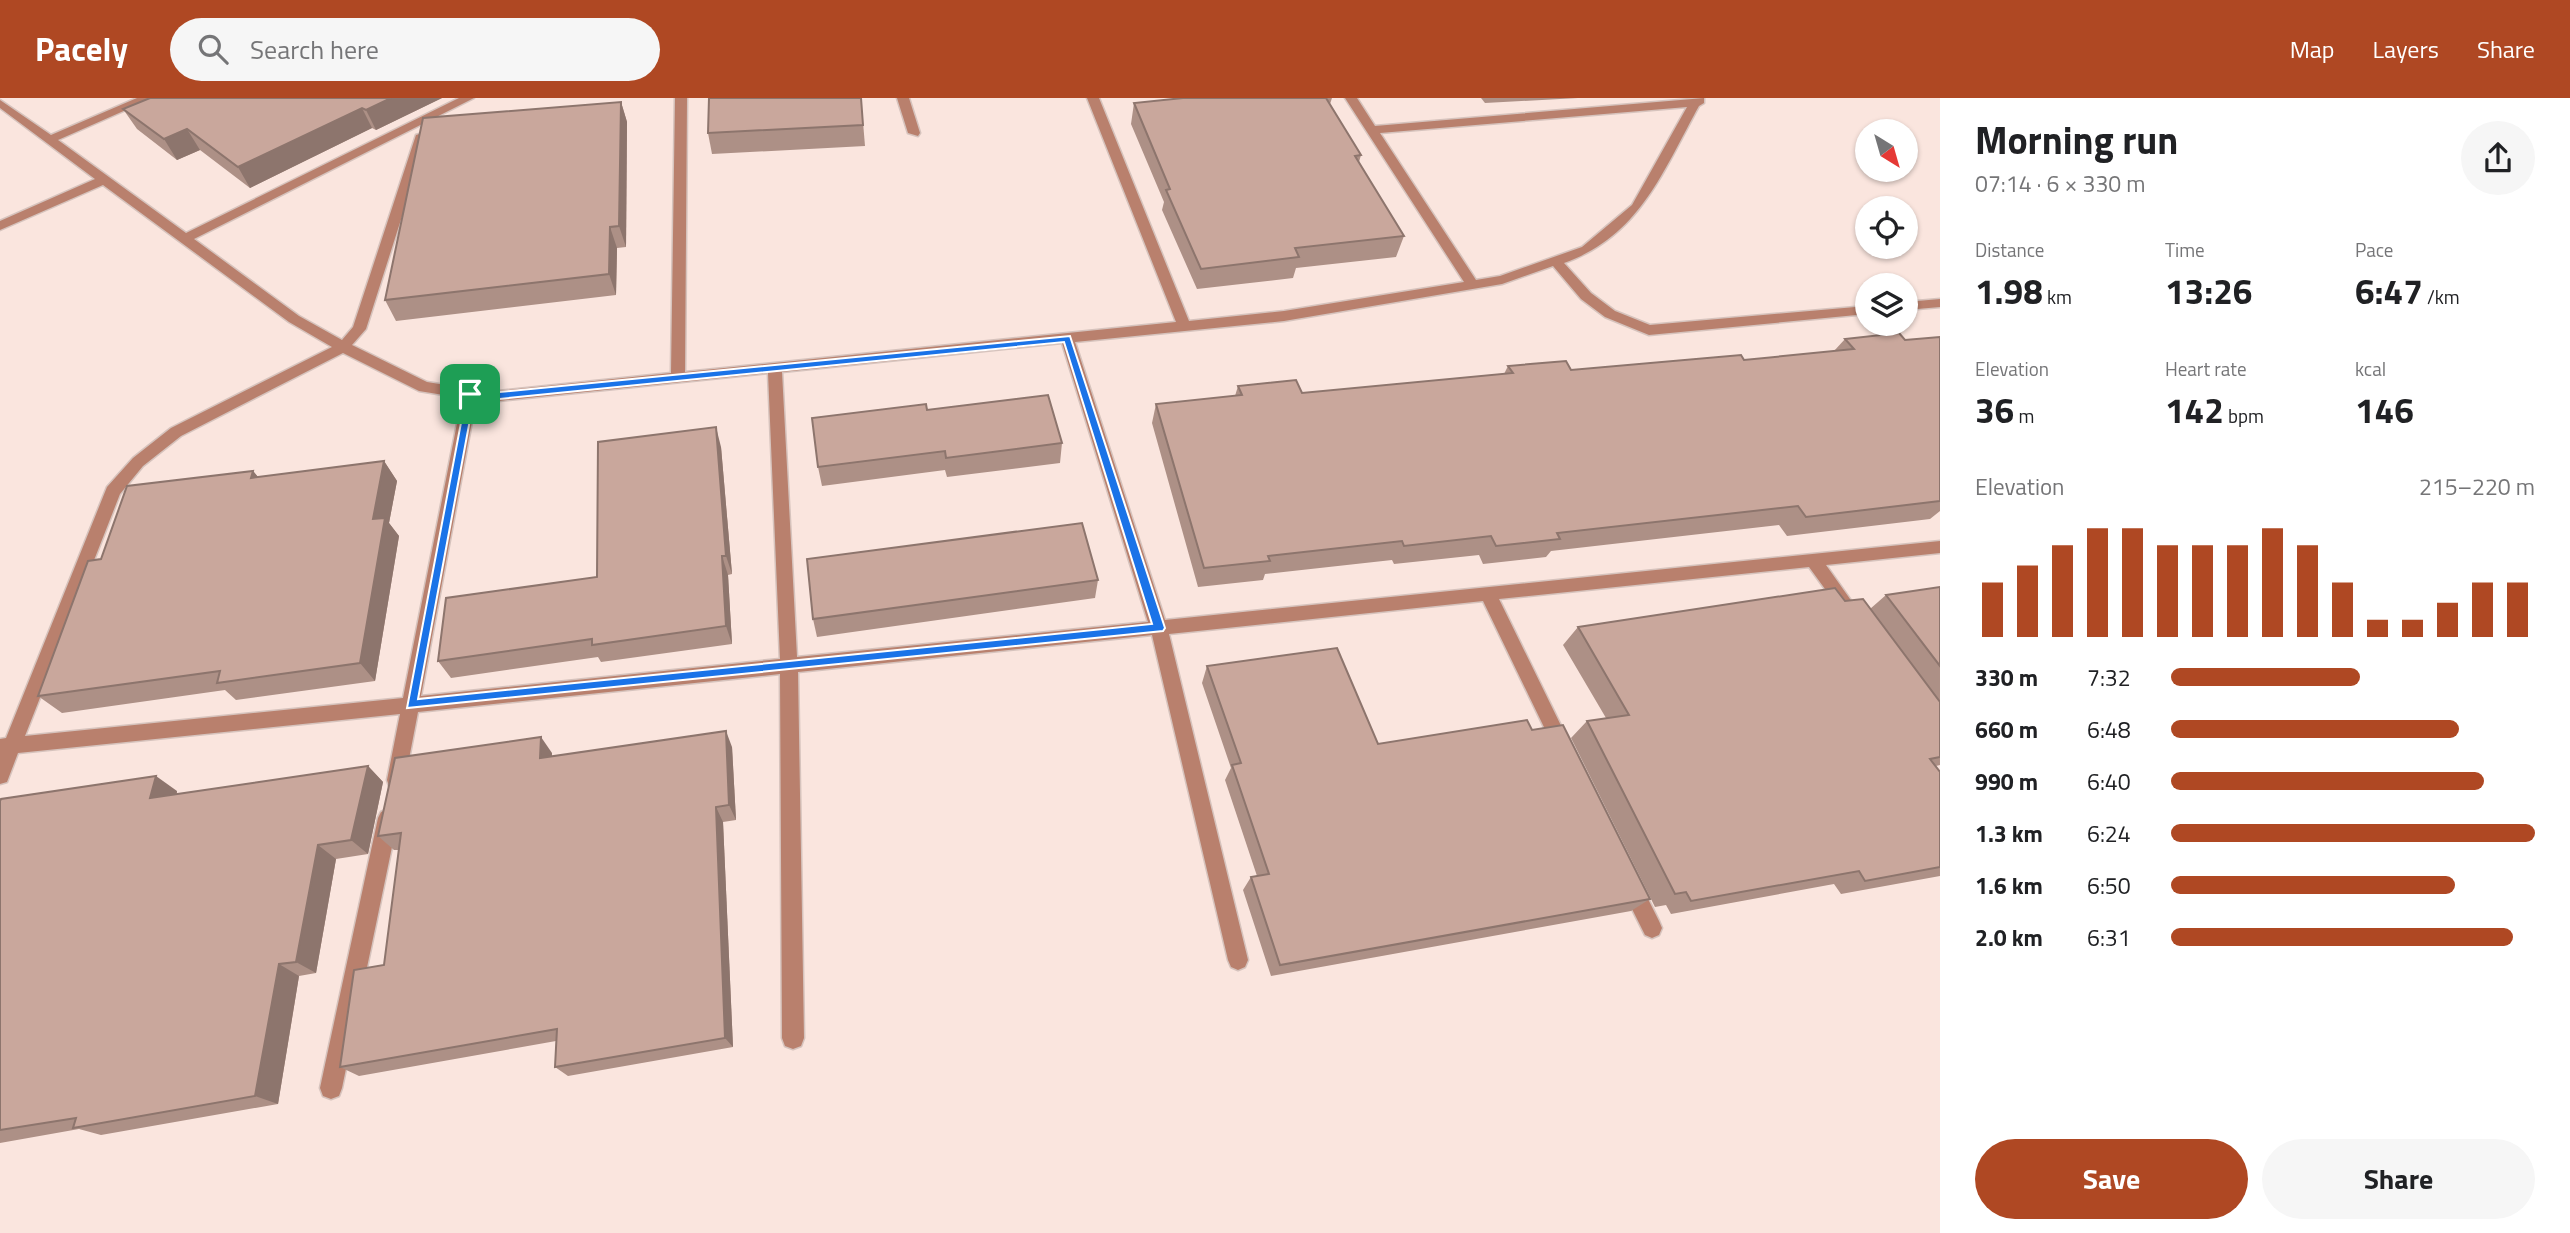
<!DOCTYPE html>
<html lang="en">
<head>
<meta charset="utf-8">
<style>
  :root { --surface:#fff; --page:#f6f6f6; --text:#202124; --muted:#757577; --accent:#af4823 }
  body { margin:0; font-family:"Titillium Web",sans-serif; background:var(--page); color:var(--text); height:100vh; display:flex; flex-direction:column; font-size:26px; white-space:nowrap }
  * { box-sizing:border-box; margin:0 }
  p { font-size:23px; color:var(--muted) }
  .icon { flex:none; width:38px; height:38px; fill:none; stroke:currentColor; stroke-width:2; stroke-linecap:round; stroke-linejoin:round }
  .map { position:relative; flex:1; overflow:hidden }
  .sheet { display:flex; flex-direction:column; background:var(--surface); width:630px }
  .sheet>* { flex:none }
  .needle { width:46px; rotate:143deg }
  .buttons { position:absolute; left:1855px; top:21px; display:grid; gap:14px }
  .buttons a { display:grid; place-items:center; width:63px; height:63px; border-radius:50%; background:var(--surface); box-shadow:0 2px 5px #0004; font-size:35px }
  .pin { position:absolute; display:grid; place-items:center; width:60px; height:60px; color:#fff; margin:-30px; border-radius:14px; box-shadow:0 4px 10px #0006 }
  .round { display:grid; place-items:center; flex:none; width:74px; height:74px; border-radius:37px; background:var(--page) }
  .overview { display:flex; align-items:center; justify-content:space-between; height:119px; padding:0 35px }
  h1 { font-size:38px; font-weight:700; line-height:52px }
  .figures { display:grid; grid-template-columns:repeat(3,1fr); gap:10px; height:119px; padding:7px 35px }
  .figures div { display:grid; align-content:center }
  .figures b { font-size:35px; font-weight:700 }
  .figures small { font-size:19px; font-weight:400 }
  .figures p { font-size:19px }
  .chart { height:196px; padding:14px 35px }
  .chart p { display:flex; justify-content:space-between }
  .chart svg { width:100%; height:126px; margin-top:7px; stroke:var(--accent); stroke-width:6 }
  .button { display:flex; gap:14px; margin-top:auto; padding:14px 35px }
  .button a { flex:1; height:80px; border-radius:42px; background:var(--accent); color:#fff; font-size:28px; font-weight:700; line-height:80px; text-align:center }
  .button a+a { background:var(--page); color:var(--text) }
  ul { padding:0 35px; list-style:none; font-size:23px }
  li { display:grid; grid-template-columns:112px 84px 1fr; align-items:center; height:52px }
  li i { height:18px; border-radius:9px; background:var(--accent) }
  header { display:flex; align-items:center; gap:42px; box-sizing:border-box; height:98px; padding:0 35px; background:var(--accent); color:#fff }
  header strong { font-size:33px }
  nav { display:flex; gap:38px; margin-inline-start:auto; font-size:24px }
  .search { width:490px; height:63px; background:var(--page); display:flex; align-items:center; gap:18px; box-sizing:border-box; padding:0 24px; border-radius:38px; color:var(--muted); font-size:26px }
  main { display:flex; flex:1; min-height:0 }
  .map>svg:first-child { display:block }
</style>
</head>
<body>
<header>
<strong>Pacely</strong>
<div class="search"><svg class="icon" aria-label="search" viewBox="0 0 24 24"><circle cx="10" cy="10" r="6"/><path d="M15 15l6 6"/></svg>Search here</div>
<nav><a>Map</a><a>Layers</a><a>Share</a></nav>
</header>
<main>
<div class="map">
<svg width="1940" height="1135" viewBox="0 0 1940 1135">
  <rect width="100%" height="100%" fill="#fae5de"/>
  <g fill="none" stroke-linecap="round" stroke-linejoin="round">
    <defs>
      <g id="street">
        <path d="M137,0H153L58,42L186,135L459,0H474L194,141L299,218L342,242L353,229L416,37L426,34L428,37L366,231L352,247L427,284L489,294L671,275L675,0H687L685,274L1176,224L1087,0H1099L1189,223L1284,213L1464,184L1345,0H1357L1375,28L1704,0V5L1699,8C1663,73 1640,138 1564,165L1591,195L1615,213L1650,227L1867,208V216L1649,237L1605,219L1581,201L1553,168L1502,186L1284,223L1075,244L1165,522L1940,443V455L1826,467L1855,508L1853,513H1841L1809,469L1499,501L1571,648L1568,654L1562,656L1556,654L1483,503L1169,536L1248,862L1245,869L1238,872L1231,869L1228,862L1152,537L798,574L804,940L801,948L793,951L785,948L782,940L780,576L418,614L405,682L403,688L396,690L389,688L387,682L400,616L18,655L7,684L0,686V641L6,640L107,389L133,360L171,330L332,249L289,224L103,87L0,132V123L95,81L0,10V2L51,37ZM1687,9L1632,107L1582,149L1500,178L1476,182L1380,35ZM1062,245L1148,524L797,559L782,274ZM343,255L419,293L462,300L403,600L25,638L120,396L143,368L181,338ZM768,275L780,561L421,598L476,302L489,304Z"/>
        <polygon points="897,0 909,0 920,35 918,38 908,35"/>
        <polygon points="1940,201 1940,209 1906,212 1906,204"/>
        <polygon points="388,711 395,714 398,720 342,990 339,998 331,1001 323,998 320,990 378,720 381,714"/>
        <polygon points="1630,777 1637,779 1659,823 1662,830 1659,837 1652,840 1645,837 1623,793 1620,786 1623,779"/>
      </g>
    </defs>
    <!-- street casing -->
    <use href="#street" stroke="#d6c3bd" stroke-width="3"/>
    <!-- street -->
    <use href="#street" fill="#b9806d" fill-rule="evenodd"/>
  </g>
  <!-- wall -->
  <g fill="#ad9086">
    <polygon points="442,0 376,32 372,30 250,90 200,52 177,62 137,31 123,11"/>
    <polygon points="861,0 865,48 712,56 708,35"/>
    <polygon points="1183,0 1332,0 1330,6 1361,57 1359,64 1404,138 1396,159 1296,170 1293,180 1197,191 1162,112 1164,104 1131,26 1134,5"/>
    <polygon points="1481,0 1578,0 1485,5"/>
    <polygon points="621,4 627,24 626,149 617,150 616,197 396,223 385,202"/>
    <polygon points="1940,239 1940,413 1930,421 1787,438 1779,427 1551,453 1546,459 1483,466 1479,457 1394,466 1392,462 1265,476 1263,482 1198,489 1152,325 1156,306 1235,298 1238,288 1302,295 1504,276 1508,268 1571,272 1744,262 1834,253 1845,241 1905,242"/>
    <polygon points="927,312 1062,345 1060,365 947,379 945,372 822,388 818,369"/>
    <polygon points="721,349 732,476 728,477 732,546 601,564 598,559 451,580 438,563 597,479"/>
    <polygon points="384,363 397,383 389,425 399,438 375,583 236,602 225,592 62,615 38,598 101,461 253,373 258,379"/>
    <polygon points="1098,482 1095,500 817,539 813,521"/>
    <polygon points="1940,489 1940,667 1936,668 1940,674 1940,778 1841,796 1834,786 1671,816 1666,807 1655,809 1571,640 1587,623 1606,620 1563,547 1578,529 1845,503 1870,511 1886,497"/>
    <polygon points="1207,568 1378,646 1532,632 1650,801 1631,813 1271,878 1243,792 1251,779 1257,778 1225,682 1231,670 1202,585"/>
    <polygon points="732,649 736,722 723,724 733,949 568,978 555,969 556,943 359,978 340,969 384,867 399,752 394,752 378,738 552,655 552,658"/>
    <polygon points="368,668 383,684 368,756 336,761 316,875 299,878 278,1006 101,1037 79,1031 0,1045 0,703 177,693 177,696"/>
  </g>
  <!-- shaded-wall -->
  <g fill="#8d756d">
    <polygon points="391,0 442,0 376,32 366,12"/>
    <polygon points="621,4 627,24 626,149 619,128"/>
    <polygon points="362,10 372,30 250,90 238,69"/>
    <polygon points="187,31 200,52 177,62 164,41"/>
    <polygon points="610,129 617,150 616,197 609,176"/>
    <polygon points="716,329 721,349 732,476 726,458"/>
    <polygon points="384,363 397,383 389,425 399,438 375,583 360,565 373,421"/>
    <polygon points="253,373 269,392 251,380"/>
    <polygon points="722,458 728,477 732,546 726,528"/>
    <polygon points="726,633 732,649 736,722 729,707"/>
    <polygon points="541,639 552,655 551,676 540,660"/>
    <polygon points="368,668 383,684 368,756 351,742"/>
    <polygon points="156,678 177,693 172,715 150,700"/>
    <polygon points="716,709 723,724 733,949 725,940"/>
    <polygon points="318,747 336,761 316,875 296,864"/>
    <polygon points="279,866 299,878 278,1006 255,998"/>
  </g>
  <!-- building -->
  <g fill="#c9a79c" stroke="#8d756d" stroke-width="2">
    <polygon points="150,0 391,0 366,12 362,10 238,69 187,31 164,41 123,11"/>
    <polygon points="709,0 861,0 863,27 708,35"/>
    <polygon points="1183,0 1326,0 1361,57 1355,58 1404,138 1295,150 1299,159 1201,171 1166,92 1170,91 1134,5"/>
    <polygon points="621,4 619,128 610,129 609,176 385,202 423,20"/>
    <polygon points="1899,235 1905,242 1940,239 1940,403 1806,419 1798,408 1557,435 1560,441 1496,448 1491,438 1404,448 1402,443 1268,458 1270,463 1204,470 1156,306 1242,297 1238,288 1296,282 1302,295 1513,275 1508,268 1566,263 1571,272 1741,257 1744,262 1854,251 1845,241"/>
    <polygon points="1048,297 1062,345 946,360 945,353 818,369 812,320 926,306 927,312"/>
    <polygon points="716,329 726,458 722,458 726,528 592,547 592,541 438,563 446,500 597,479 598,344"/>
    <polygon points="384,363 373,421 385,420 360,565 217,585 220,573 38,598 88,463 101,461 127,388 253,373 251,380"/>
    <polygon points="1082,425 1098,482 813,521 807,461"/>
    <polygon points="1940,489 1940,568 1886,497"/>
    <polygon points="1835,490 1845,503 1863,501 1940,604 1940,659 1930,661 1940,674 1940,769 1865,783 1859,773 1691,803 1686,794 1675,796 1587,623 1629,617 1578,529"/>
    <polygon points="1337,550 1378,646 1527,622 1532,632 1563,627 1650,801 1280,867 1251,779 1269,776 1232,667 1241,665 1207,568"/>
    <polygon points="726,633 729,707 716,709 725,940 555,969 557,931 340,969 354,872 384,867 401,735 378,738 395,660 541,639 540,660"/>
    <polygon points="368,668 351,742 318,747 296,864 279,866 255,998 73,1030 76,1020 0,1032 0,703 1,701 156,678 150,700"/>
  </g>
  <!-- route -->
  <path fill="#1a73e8" stroke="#fff" stroke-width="2" fill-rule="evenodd" d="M1070,238L1165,530L1163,533L407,610L467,293L489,295ZM1064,244L1152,526L418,601L474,300L489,302Z"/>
</svg>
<div class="buttons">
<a><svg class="needle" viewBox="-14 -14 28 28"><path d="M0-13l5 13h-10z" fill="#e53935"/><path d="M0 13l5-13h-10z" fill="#757577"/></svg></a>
<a><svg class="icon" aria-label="locate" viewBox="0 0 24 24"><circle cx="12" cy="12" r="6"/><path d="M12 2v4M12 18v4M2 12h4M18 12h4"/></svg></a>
<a><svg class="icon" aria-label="layers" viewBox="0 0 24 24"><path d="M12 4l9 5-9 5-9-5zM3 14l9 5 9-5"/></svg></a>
</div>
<div class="pin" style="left:470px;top:296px;background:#1e9e55"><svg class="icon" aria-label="arrive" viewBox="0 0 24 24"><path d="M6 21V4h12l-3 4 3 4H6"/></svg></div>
</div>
<section class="sheet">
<div class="overview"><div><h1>Morning run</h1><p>07:14 · 6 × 330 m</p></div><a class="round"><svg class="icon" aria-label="share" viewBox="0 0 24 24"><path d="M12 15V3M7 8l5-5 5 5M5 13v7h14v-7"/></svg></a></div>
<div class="figures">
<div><p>Distance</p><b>1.98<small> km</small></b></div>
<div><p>Time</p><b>13:26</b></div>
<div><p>Pace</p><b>6:47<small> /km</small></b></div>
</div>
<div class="figures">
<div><p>Elevation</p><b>36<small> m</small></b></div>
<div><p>Heart rate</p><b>142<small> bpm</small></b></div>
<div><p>kcal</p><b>146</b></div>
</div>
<div class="chart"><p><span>Elevation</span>215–220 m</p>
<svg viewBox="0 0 160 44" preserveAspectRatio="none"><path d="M5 44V25M15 44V19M25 44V12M35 44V6M45 44V6M55 44V12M65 44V12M75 44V12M85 44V6M95 44V12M105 44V25M115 44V38M125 44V38M135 44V32M145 44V25M155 44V25"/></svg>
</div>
<ul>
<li><b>330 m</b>7:32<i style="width:52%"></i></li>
<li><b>660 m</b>6:48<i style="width:79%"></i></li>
<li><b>990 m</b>6:40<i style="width:86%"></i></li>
<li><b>1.3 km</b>6:24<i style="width:100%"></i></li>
<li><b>1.6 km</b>6:50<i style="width:78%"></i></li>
<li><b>2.0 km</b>6:31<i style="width:94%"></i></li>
</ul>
<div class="button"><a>Save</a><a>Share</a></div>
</section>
</main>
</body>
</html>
